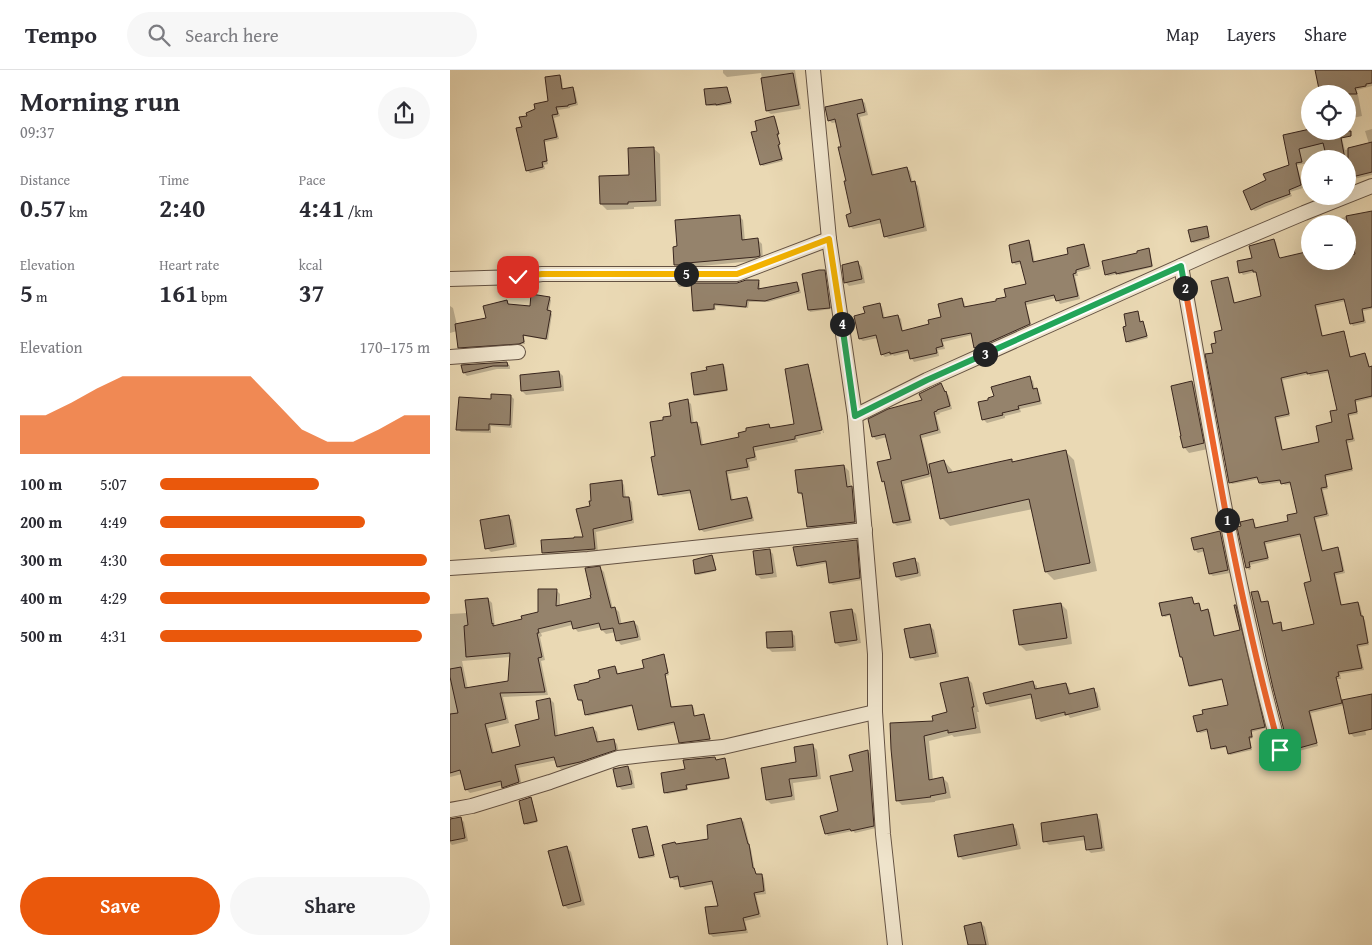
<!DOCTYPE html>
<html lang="en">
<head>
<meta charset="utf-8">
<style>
  :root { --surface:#fff; --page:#f7f7f7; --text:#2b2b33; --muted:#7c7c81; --line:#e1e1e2; --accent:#ea580c }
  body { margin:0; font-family:"Gentium Book Plus",serif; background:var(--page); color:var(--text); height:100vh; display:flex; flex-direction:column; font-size:19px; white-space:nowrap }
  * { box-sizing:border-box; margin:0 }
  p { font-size:16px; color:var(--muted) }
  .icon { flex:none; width:28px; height:28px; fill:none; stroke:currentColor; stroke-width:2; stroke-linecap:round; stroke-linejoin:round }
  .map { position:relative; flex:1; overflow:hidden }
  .drawer { display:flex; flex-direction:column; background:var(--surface); width:450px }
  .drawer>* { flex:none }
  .controls { position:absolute; left:851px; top:15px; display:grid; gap:10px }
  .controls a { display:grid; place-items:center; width:55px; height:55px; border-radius:50%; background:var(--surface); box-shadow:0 5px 20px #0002; font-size:25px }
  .pin { position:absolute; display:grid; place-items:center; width:42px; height:42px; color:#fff; margin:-21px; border-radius:10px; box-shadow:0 2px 8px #0006 }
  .km { position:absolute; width:25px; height:25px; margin:-12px; border-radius:50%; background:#222; color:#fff; font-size:14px; line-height:25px; text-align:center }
  .round { display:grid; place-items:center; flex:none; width:52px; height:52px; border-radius:26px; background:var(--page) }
  .summary { display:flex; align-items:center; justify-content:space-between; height:85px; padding:0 20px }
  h1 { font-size:28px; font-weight:800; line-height:38px }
  .stats { display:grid; grid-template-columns:repeat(3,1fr); gap:8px; height:85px; padding:5px 20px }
  .stats div { display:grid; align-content:center }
  .stats b { font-size:25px; font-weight:800 }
  .stats small { font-size:14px; font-weight:400 }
  .stats p { font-size:14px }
  .chart { height:140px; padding:10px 20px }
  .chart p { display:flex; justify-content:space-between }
  .chart svg { width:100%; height:90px; margin-top:5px; fill:var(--accent); opacity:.7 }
  .action { display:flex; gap:10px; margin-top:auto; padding:10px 20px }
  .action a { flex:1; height:58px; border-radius:30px; background:var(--accent); color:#fff; font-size:20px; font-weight:800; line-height:58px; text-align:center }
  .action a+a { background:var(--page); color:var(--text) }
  ul { padding:0 20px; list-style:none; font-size:16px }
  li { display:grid; grid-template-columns:80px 60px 1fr; align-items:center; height:38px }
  li i { height:12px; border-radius:6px; background:var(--accent) }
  header { display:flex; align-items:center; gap:30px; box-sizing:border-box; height:70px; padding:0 25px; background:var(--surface); border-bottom:1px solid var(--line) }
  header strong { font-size:24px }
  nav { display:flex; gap:28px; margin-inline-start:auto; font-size:18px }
  .search { width:350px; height:45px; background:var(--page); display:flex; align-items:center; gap:12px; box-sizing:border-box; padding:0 18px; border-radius:28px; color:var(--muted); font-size:19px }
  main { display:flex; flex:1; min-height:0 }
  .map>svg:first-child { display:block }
</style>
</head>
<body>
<header>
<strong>Tempo</strong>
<div class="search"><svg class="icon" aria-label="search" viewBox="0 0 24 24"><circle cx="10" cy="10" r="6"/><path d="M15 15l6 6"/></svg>Search here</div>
<nav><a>Map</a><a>Layers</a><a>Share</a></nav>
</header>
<main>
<section class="drawer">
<div class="summary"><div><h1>Morning run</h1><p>09:37</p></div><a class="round"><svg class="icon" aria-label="share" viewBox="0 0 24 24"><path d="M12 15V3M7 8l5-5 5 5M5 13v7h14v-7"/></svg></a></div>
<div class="stats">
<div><p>Distance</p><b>0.57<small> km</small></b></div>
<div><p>Time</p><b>2:40</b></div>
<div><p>Pace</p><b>4:41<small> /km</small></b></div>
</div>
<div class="stats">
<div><p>Elevation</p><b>5<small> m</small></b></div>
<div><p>Heart rate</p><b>161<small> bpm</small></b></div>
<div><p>kcal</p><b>37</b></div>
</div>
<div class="chart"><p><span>Elevation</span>170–175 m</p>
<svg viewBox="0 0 160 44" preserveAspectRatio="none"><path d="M0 44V25L10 25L20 19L30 12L40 6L50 6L60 6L70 6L80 6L90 6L100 19L110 32L120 38L130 38L140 32L150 25L160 25V44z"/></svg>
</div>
<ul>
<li><b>100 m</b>5:07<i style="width:59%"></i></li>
<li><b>200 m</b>4:49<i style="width:76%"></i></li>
<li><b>300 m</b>4:30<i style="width:99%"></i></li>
<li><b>400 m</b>4:29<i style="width:100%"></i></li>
<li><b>500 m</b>4:31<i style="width:97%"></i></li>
</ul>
<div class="action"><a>Save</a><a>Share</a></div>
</section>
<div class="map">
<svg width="922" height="875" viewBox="0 0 922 875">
  <rect width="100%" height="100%" fill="#ead9b4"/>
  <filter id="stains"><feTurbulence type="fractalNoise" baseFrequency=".004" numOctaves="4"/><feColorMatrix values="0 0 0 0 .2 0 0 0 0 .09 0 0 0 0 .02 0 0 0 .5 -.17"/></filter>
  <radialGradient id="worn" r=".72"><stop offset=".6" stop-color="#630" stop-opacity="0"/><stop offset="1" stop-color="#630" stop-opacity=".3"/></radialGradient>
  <!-- shadow -->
  <g fill="#0003" fill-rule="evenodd">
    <polygon points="273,0 345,0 351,39 321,44 317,41 311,3 277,7 273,3"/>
    <polygon points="867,0 922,0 922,16 907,20 912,46 898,49 898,24"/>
    <polygon points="110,6 112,9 113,20 123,19 125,21 128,35 120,37 120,38 108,40 110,46 104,48 109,69 95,72 98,94 94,95 95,99 80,103 77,100 73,58 78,47 99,32"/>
    <polygon points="277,18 278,20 282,34 269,36 259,36 257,35"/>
    <polygon points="412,30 415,33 418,45 410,47 424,105 457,98 460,101 463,113 465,113 468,116 477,161 439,169 435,166 432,153 403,159 400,156 402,144 393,77 387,52 382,53 379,50"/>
    <polygon points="324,47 326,49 329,65 328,66 333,91 313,96 311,94 309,62"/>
    <polygon points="860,49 860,61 890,61 895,80 919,74 915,61 922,59 922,105 903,109 905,116 898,119 898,89 860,89 860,93 847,95 853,118 840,122 842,126 805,141 802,139 817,111 841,95 858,61 855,50"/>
    <polygon points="204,79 210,84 211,136 184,137 184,139 157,140 151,134 180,107"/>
    <path d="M922,142V239L913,241L916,253L903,256L901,253L896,231L867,237L873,267L893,262L895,265L901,288L915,284L917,287L920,298H922V328L906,332L908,344L899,346L905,371L898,373L903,401L876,407L878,419L873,420L879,446L866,449L873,482L888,479L890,481L895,503L886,505L892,536L908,533L910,535L913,548L915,550L919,575L909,577L914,600L890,604L891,609H887L892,631L914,652L916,665L904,667L900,663L894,635L861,643L868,676L845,682L843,679L842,674L838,672L808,522L810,524L812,533L817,532L819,535L824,555L830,554L832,556L834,562L865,555L863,512L852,466L816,474L819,490L800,495L801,499L799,500L797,497L802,451L805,453L806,459L839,452L848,443L842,414L835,415L832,412L812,415L810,413L809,409L782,414L780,412L765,284L767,274L773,261L778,209L780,211L785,234L813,227L807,204L805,202L793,205L791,202L803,189L824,170L826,172L830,189L860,182V191H898V154H876L875,151ZM880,302L889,341L884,353L870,373L833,381L827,349L840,346L833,310L859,304L860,306Z"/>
    <polygon points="289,146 293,150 295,171 308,170 312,174 313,190 241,197 241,199 230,199 226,195"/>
    <polygon points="756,157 758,159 760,169 743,173 742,171"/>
    <polygon points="578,172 581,174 585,193 619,185 634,176 636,179 641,199 627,202 628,206 625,206 630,229 610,234 606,228 576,235 582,257 528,280 525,277 522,265 493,272 495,279 488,280 489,286 464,292 462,289 460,282 444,286 443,285 435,287 432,284 428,268 413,271 410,269 416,244 430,234 432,237 435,249 448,246 451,249 453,262 480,255 492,248 512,229 514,232 516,238 547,232 557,228 577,215 572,193 566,195 563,192"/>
    <polygon points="698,179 700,181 703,197 669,205 668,204 658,206 656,204"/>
    <polygon points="408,193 412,197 415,213 399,216 395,212"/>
    <polygon points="374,201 376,203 381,239 360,242 359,240"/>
    <polygon points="308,211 310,213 310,220 346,213 349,216 351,223 318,232 299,232 298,238 265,236 266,240 247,242 244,240 287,214"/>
    <polygon points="227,214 238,214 239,216 229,217"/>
    <polygon points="99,228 101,230 99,242 102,244 98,270 74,266 75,274 11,279 10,277 7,261 0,263 0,236 3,238 7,255 37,249 57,232 59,235 81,237"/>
    <polygon points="687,242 689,244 691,253 693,252 694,254 698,268 679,273 677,271 678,257"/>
    <polygon points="57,293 60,296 60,299 47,299 17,306 14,303"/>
    <polygon points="273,295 275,297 278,321 247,326 245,325 258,301"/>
    <polygon points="357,295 360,298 357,298 371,364 347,369 348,372 305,381 307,390 299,392 300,400 278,404 283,431 297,428 300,432 304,451 254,462 250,459 242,423 213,427 209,424 206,387 214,351 222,347 238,331 241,334 244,354 246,353 250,357 253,375 291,368 318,355 322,359 345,355"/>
    <polygon points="360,298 374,363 373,363"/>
    <polygon points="109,302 113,306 114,321 76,325 72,321"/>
    <polygon points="580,308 583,311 585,320 589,323 592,334 570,339 571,342 555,346 555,348 537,353 534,350 540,330"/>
    <polygon points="742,312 747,318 758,379 739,383 734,377"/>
    <polygon points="490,315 499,326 502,339 489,343 490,344 486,345 491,363 472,368 479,395 494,391 502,400 503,403 562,391 563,393 615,381 624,390 647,501 604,510 596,502 583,439 500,456 492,448 483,406 454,414 462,453 447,456 444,453 435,413 433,411 443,390 437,367 426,370 423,366 474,331"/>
    <polygon points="61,326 64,329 62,358 41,356 41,363 11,362 8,359 42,331"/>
    <polygon points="394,396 399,401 401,418 407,423 410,457 363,462 358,457 354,427 349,423"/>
    <polygon points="171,411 174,415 176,428 179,428 182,432 184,453 146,462 148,482 96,486 93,483 134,468 142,437"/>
    <polygon points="58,446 62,450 67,477 41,482 37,478"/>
    <polygon points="770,462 773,465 780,503 763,506 760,504 755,481 748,483 745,480 743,469"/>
    <polygon points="406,471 409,474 412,510 383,515 380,513 377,493 351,498 348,495"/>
    <polygon points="319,480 323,484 327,507 311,509 307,505"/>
    <polygon points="262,487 264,489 266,501 248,505 246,504"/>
    <polygon points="464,489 469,493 471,506 451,511 447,507 444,494"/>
    <path d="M150,498L154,502L163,539L165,538L169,542L172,555L184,552L188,556L191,570L171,575L168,571L166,562L156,564L152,560V557L128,562L122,555L91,563L92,566L90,567L95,590L91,591L98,625L53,627L59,653L38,658L44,683L72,676L90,650L100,629L104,633L108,666L143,658L147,662L149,673L163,670L167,674L169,683L134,696L112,700L108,697L107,690L68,698L72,716L57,721L53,715L20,723L16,719L12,704L0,707V544L17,543L38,529L42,533L45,557L73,550L89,543L106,520L110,524V537L142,529ZM61,587L60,612L18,619L12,591Z"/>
    <polygon points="741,528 744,535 748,534 750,536 751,542 758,541 760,542 765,567 791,561 786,537 787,538 816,658 802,662 803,668 800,669 802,680 780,685 777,677 764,680 762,678 759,661 750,663 748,661 779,636 774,610 741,617 740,616 733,588 731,586 721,545 715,547 713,545"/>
    <polygon points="611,534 617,540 622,574 576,581 570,575"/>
    <polygon points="402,540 406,544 411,573 390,577 386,573"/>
    <polygon points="480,556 484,560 489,587 465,591 461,587"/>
    <polygon points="341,562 345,566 346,581 322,582 318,578"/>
    <polygon points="213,586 215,588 219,605 216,606 222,638 242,636 244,638 245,647 253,645 255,647 261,671 232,674 230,672 226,654 191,661 189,659 184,636 138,646 136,644 133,631 131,632 129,630 165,597 167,599 168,605 195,599"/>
    <polygon points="517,608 522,613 529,642 527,642 531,663 504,667 502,665 479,671 483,710 493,708 498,713 501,728 485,731 485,732 452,735 447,730 442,679 485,653 498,643"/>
    <polygon points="583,613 587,616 587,620 616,614 619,618 621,624 643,619 647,623 651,640 620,648 618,645 591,652 587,648 583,628 540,637 537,634"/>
    <polygon points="363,676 367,680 371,709 343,713 345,730 321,734 317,730"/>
    <polygon points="418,682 421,684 426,758 405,763 403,761 378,766 376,763 390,742 404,702"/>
    <polygon points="264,688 266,691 275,690 276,691 280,709 237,716 238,720 217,724 215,722 236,700"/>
    <polygon points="178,697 182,701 185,718 172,720 168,716"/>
    <polygon points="81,728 82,730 88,752 77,755 75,753"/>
    <polygon points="646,745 650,750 655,781 641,783 637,779 636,770 599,775 595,771"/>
    <polygon points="10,748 14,752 18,771 2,775 0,773 0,750"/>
    <polygon points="291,749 294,752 300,777 301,779 305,801 307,805 311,805 314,808 316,824 306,825 311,847 295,851 298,863 263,867 260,864 270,837 264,814 235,820 232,817 230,809 224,810 221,807 225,773 227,775 260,770"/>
    <polygon points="562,755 566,759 571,779 513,790 509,786"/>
    <polygon points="197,757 198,759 205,787 192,789 190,788"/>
    <polygon points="117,778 121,782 135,835 118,839 114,835"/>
    <polygon points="531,853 535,857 539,875 519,875"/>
  </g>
  <!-- building -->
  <g fill="#95836c" stroke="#39261e" fill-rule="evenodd">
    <polygon points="865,0 922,0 922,13 916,14 916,16 905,18 907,24 870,24"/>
    <polygon points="343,3 349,35 316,41 311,8"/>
    <polygon points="110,5 112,19 123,17 126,33 118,35 118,36 106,37 108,44 102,45 107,67 94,70 97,91 92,92 93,97 76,101 66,58 72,57 69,47 77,46 76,43 85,39 84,34 98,31 95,7"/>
    <polygon points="277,17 281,32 266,35 266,34 256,35 254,19"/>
    <polygon points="412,29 415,42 407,44 422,105 457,97 461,112 465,111 474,157 434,167 430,149 399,157 396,145 401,143 394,111 396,111 388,77 391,77 385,49 378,51 375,37"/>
    <polygon points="324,46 329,64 327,64 330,74 328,75 332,89 310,95 301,62 307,61 305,51"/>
    <polygon points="860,59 860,61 901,61 901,66 891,68 895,89 877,89 873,73 849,79 852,92 846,93 851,115 839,120 840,124 815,133 801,140 793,121 816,110 813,104 839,95 833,65"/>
    <polygon points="922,72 922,102 898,108 898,78"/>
    <polygon points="204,77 206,131 178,132 178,134 150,134 149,106 179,105 178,78"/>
    <path d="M922,141V237L912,239L914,251L900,254L894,229L865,235L872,266L894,261L900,287L915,283L919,297L922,296V326L905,330L907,342L898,344L903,369L896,370L902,399L875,405L877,417L871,418L877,444L864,447L872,481L888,477L893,501L884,503L891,535L908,532L911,546H913L918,573L907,575L912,598L888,602L889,606L886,607L892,633L859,641L867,673L842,680L840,672H837L823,618L801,522L808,521L811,532L818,531L823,554L831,552L832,561L864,554L854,513L861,511L850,464L814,472L818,488L799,492L800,497L796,498L787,457L791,456L790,452L803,449L805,458L838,451L837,445L847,443L840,412L831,414L830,410L809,413L807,407L779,413L755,284L763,283L761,274L766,273L764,262L772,260L761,211L778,207L784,233L811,226L806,202H803V200L789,203L787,191L802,188L799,176L824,169L829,187L830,188L860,181V191H898V186L905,184L896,146ZM878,300L887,340L880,341L882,352L866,356L869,372L832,380L825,347L839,344L831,308L857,302V304Z"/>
    <polygon points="290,145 292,170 308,168 310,186 306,187 237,193 237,195 224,195 223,177 227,176 225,150"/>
    <polygon points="757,156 759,167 741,172 738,160"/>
    <polygon points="579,170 583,192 618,184 617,178 634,174 639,196 626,200 626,203 623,204 628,226 606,231 604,225 575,232 580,254 531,276 524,278 521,263 491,269 493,276 486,278 487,283 460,289 458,280 440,284 440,282 431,285 426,265 409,269 404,246 415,243 413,237 430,233 433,248 448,245 452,261 479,254 478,250 491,247 488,234 512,228 514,237 546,231 546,229 556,227 554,219 576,214 570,191 562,193 559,175"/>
    <polygon points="699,178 702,196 666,204 666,202 655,205 652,191 687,183 687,181"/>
    <polygon points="408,191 412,209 394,213 392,195"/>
    <polygon points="369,200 375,200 380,238 358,240 352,204"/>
    <polygon points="296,210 309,210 308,219 347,212 349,221 315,231 297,230 296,237 264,234 264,239 243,241 241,213 287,213"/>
    <polygon points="81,224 100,227 97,240 101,241 96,269 73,265 74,272 69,274 8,278 5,254 36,248 33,236 57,230 58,234 80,236"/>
    <polygon points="688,241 690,252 693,251 697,266 676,272 673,257 676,256 674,244"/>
    <polygon points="57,292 58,296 43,296 13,303 11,295"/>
    <polygon points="273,294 277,320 244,325 241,303 257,300 256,297"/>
    <polygon points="358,294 372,360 345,366 345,369 303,377 305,387 296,389 298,397 276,401 281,430 297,427 302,448 249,460 240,420 208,425 201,387 205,386 200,352 213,350 213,347 221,346 219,333 238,329 241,353 247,352 251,375 289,367 288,363 296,361 296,358 319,354 320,358 344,354 335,299"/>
    <polygon points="109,301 111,317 71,321 70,305"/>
    <polygon points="580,306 583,319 587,318 590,331 568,336 569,339 552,343 553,345 532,350 528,332 538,330 538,328 544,326 541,317"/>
    <polygon points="742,311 754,373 733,378 730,366 731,366 721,316"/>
    <polygon points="491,313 495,322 496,321 500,336 487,340 487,341 484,342 488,360 470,365 479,404 451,411 460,450 443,453 434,411 432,412 427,392 441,389 435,364 422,367 418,349 438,339 472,330 469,324"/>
    <polygon points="41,324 61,325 60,355 39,354 39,360 6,360 9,327 41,329"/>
    <polygon points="616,380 640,493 595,502 579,429 490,449 479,394 494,390 498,403 562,389 562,392"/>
    <polygon points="394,395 397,417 402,416 405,452 357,457 352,423 348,423 345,400"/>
    <polygon points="172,410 173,427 179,427 182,450 143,459 145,479 92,483 91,470 124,468 124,467 133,467 126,439 140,436 139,431 141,431 140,414"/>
    <polygon points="59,445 64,474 35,479 30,450"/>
    <polygon points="770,461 778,500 759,504 753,478 744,480 741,468"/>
    <polygon points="407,470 410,508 379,513 376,491 347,496 343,477"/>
    <polygon points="320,479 323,503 306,505 303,481"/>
    <polygon points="262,485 266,500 245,504 243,490"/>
    <polygon points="465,488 468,503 446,507 443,493"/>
    <polygon points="150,496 161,538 165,537 169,554 184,551 188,567 166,571 163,558 151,560 149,553 123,559 121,551 88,559 89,563 87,563 92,587 88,588 95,622 50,623 56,649 35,654 42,683 70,676 65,655 89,649 86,631 100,628 105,666 143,657 147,672 164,669 166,680 130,692 107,697 104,687 65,695 69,712 52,718 51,711 15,720 10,700 0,703 0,644 8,643 0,607 0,599 11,597 15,618 58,611 60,583 16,587 14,556 18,555 15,530 38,528 42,554 43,553 43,556 72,549 71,546 88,542 88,519 107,519 106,536 141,528 140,525 141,525 135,498"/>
    <polygon points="742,527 744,534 749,533 751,541 758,539 764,566 790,560 784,535 786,535 815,657 801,660 802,667 799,667 801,678 778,684 776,676 761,679 757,659 747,662 743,646 753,644 752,640 778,635 772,609 739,616 732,587 730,587 720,544 712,546 709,533"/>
    <polygon points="611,533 617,568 569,575 563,540"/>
    <polygon points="402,539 407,570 385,573 380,542"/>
    <polygon points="480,554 486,583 460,588 454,559"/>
    <polygon points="342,561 343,577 317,578 316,562"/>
    <polygon points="214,584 218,603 215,604 221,637 242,635 244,646 254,644 260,669 229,673 224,652 188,660 182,635 135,645 132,630 128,630 124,615 139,612 139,611 150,608 148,600 165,596 167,604 194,598 192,590"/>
    <polygon points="518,607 524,637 522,637 526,658 498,663 498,660 474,666 479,710 493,707 496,723 480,726 481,727 446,731 441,679 440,653 483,651 482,646 497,642 490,613"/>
    <polygon points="583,611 585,619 616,613 619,624 644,618 648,637 615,645 615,642 586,649 581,624 536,634 533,623"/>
    <polygon points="922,624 922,659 899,664 892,630"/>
    <polygon points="363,674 367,706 339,709 342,726 316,730 311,698 346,692 344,677"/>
    <polygon points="418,680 424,756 401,761 400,759 375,764 370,746 388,741 380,706 403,701 399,685"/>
    <polygon points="265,687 266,690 275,688 279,708 236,715 237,719 214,723 211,703 235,699 233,690"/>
    <polygon points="178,696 182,714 167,717 163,699"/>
    <polygon points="81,727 87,751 74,754 69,731"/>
    <polygon points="647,744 652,778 636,780 634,766 593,772 591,753"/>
    <polygon points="11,747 15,768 0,771 0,749"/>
    <polygon points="291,748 298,774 299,774 303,798 304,798 306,804 312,804 314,821 304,823 309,844 293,848 296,860 259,864 255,837 268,836 262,811 230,817 228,806 220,808 212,775 225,772 226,774 258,769 257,755"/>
    <polygon points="563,754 567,775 508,787 504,765"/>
    <polygon points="197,756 204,785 189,788 182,759"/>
    <polygon points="117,776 131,831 113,836 98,781"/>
    <polygon points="531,852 536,875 518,875 514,856"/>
  </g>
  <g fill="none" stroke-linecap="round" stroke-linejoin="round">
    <defs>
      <g id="street">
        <polyline points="363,0 379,169 405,346 425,584 425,642 433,764 445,875"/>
        <path d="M731,196C760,358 786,521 830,680"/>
        <polyline points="0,209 68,207 92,204 287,204 379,169"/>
        <polyline points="0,287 68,282"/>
        <polyline points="405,346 477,310 762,182 854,143 922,116"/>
        <polyline points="0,498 138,489 415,460"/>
        <polyline points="0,740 22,736 100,712 168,688 202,684 273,677 425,642"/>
      </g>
    </defs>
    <!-- street casing -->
    <use href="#street" stroke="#655344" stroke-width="16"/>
    <!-- street -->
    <use href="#street" stroke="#f1e6ce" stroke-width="14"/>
  </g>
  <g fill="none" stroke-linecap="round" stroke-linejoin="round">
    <defs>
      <path id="split-1" d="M777,450C792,527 809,604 830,680"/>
      <polyline id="split-2" points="735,218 777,450"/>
      <polyline id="split-3" points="535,284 731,196 735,218"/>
      <polyline id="split-4" points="392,254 405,346 477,310 535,284"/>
      <polyline id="split-5" points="236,204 287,204 379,169 392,254"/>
      <polyline id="split-6" points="68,207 92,204 236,204"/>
    </defs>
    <!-- split-1 casing -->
    <use href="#split-1" stroke="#fff" stroke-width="10"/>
    <!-- split-2 casing -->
    <use href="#split-2" stroke="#fff" stroke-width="10"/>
    <!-- split-3 casing -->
    <use href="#split-3" stroke="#fff" stroke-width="10"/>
    <!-- split-4 casing -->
    <use href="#split-4" stroke="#fff" stroke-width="10"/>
    <!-- split-5 casing -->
    <use href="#split-5" stroke="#fff" stroke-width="10"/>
    <!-- split-6 casing -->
    <use href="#split-6" stroke="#fff" stroke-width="10"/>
    <!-- split-1 -->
    <use href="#split-1" stroke="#f0652b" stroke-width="6"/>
    <!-- split-2 -->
    <use href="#split-2" stroke="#f0652b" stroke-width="6"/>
    <!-- split-3 -->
    <use href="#split-3" stroke="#22a559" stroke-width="6"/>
    <!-- split-4 -->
    <use href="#split-4" stroke="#22a559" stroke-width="6"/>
    <!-- split-5 -->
    <use href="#split-5" stroke="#f5b400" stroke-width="6"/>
    <!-- split-6 -->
    <use href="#split-6" stroke="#f5b400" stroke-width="6"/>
  </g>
  <rect width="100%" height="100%" filter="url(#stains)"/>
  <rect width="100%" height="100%" fill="url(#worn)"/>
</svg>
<div class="controls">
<a><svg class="icon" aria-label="locate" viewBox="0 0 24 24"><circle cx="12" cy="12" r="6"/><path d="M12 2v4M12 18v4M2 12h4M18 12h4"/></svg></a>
<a>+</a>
<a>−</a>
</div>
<div class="pin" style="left:830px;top:680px;background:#1e9e55"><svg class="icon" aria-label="arrive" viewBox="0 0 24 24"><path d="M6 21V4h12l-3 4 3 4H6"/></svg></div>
<div class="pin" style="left:68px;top:207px;background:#d93025"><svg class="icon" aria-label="check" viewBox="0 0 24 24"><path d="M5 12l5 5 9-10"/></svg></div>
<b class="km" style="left:777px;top:450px">1</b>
<b class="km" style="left:735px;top:218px">2</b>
<b class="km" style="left:535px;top:284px">3</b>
<b class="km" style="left:392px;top:254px">4</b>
<b class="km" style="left:236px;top:204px">5</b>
</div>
</main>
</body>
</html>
